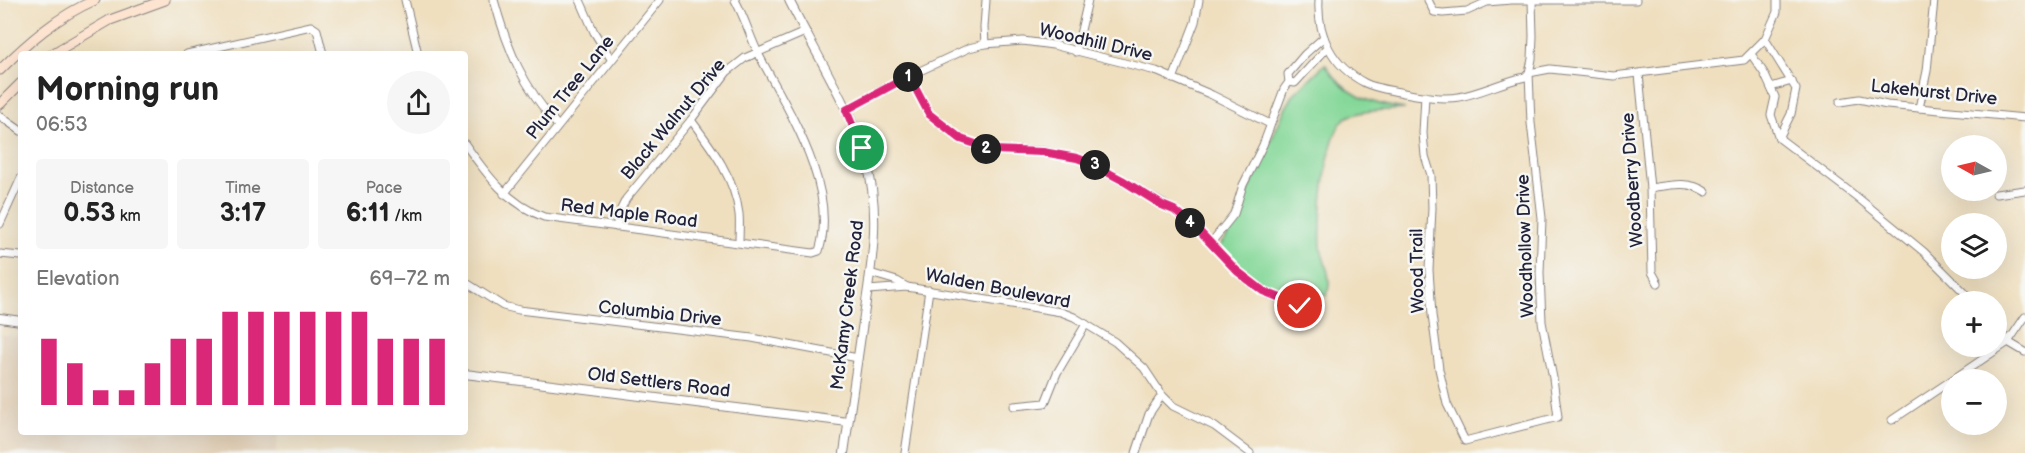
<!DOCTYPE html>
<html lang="en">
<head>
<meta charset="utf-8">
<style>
  :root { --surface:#fff; --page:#f6f6f6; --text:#222; --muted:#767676; --accent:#db2777 }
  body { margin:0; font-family:"Balsamiq Sans",sans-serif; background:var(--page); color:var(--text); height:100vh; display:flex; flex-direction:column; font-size:22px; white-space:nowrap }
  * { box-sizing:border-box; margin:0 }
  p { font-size:20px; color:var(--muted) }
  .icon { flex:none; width:33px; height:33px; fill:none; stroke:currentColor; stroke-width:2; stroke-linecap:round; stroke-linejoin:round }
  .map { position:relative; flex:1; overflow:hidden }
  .sheet { position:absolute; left:18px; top:51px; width:450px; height:384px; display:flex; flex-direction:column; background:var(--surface); border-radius:6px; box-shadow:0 6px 24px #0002 }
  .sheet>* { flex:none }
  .needle { width:39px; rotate:278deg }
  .fabs { position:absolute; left:1941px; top:135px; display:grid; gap:12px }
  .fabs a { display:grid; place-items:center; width:66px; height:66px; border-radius:50%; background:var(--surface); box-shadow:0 6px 24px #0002; font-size:30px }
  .pin { position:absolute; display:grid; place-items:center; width:51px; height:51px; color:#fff; margin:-26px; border:3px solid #fff; border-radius:50%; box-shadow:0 2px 6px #0007 }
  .km { position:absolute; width:30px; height:30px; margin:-15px; border-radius:50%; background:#222; color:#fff; font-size:16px; line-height:30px; text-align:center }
  .round { display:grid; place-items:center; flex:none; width:63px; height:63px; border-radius:32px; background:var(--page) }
  .summary { display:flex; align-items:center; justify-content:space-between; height:102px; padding:0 18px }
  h1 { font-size:33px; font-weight:700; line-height:45px }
  .stats { display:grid; grid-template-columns:repeat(3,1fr); gap:9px; height:102px; padding:6px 18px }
  .stats div { display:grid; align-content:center; border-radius:6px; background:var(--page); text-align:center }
  .stats b { font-size:26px; font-weight:700 }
  .stats small { font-size:16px; font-weight:400 }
  .stats p { font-size:16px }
  .chart { height:168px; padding:12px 18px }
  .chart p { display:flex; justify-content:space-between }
  .chart svg { width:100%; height:108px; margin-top:6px; stroke:var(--accent); stroke-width:6 }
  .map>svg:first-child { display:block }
</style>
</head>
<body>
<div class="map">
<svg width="2025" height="453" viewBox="0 0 2025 453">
  <rect width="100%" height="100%" fill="#f6f6f2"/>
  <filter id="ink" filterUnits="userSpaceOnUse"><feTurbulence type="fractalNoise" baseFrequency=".0167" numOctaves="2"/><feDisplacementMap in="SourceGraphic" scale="12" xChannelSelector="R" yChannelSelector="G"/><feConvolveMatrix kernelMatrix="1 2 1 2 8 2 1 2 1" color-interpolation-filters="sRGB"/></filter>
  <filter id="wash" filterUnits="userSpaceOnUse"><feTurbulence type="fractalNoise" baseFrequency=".008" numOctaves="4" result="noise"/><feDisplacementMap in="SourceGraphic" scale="24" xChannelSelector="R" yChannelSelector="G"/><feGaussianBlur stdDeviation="1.35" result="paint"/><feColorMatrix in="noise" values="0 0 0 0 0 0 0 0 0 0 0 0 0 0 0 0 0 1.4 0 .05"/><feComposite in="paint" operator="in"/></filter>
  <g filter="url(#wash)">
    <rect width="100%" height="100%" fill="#efdfbf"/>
    <!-- built -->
    <polygon fill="#e4d0b5" points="0,334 21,337 21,432 279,432 276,453 0,453"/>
    <!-- green -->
    <path fill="#85d899" stroke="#547d6a" stroke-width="1.5" d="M1325,64C1345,95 1369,104 1405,109C1387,111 1362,109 1346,118C1325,132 1319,222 1321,247C1324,266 1333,275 1327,296L1318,292L1308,291L1297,301C1265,296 1239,270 1218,248L1228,235L1237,217L1285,109L1294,94Z"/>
  </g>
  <g filter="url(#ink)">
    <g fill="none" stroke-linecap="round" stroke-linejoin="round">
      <defs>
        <g id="minor">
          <polyline points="405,0 418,54"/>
          <path d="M494,0C508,51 523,86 558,126"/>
          <polyline points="580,0 594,32 611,59"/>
          <path d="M1319,0C1317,35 1332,66 1365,83C1377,89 1391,90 1404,93C1421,96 1442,100 1459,97C1481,93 1502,82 1525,77L1529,73L1550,69L1614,76L1744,60L1765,39L1777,12V0"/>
          <polyline points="1428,0 1434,12 1443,13 1467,11 1487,2 1511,0 1636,0"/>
          <polyline points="1765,39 1796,89 1791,114 1779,138"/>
          <polyline points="985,44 984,27 986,0"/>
          <polyline points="1076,52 1088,0"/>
          <polyline points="187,54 311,26 317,30 323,54"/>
          <polyline points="1751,54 1764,73 1775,97 1771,115 1779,138 1857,197 1924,252 1974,302"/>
          <polyline points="1639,74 1650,188 1652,272 1658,283"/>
          <polyline points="909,76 929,114 961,139 971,144 993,150 1043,151 1077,158 1090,163 1174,210 1198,229 1237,271 1263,291 1290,304 1314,310"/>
          <polyline points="1173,79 1195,22 1199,0"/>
          <polyline points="1289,82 1295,83 1328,47"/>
          <polyline points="1771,87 1792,81"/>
          <polyline points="1425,96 1423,133 1425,156 1431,175 1432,208 1429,270 1432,315 1439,369 1447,404 1465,441 1558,417 1553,378 1542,322 1540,273 1542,218 1531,123 1529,73 1532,59 1533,36 1532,0"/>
          <polyline points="1840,102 1859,99 1887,105 2025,118"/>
          <polyline points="1919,108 1927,71 1934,0"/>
          <polyline points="846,110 909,76 969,48 985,44 1023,41 1053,45 1156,71 1212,95 1270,124"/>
          <polyline points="0,116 21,131"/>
          <path d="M691,120C712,148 735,178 739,214C740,223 739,233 739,242"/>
          <path d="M465,144C487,175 508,204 544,217L813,253L819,251C839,187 787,109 759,55C750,37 745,18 735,0"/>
          <path d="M1650,188C1670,185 1689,180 1706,192"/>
          <polyline points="504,194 660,0"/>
          <polyline points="1996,194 2025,190"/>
          <polyline points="0,224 21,178"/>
          <polyline points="616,227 621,209 626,199 691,120 727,72 745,58 805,32"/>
          <polyline points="1210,244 1234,214 1243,185 1263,145 1284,89 1289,82 1288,74 1305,54 1324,37"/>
          <polyline points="0,254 21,256"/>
          <polyline points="870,273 897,281 907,287"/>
          <polyline points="465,282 503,306 519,310 752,338 858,358"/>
          <polyline points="868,290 907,287 1061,312 1074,317 1115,342 1144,368 1162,395 1173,406 1214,426 1250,453"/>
          <polyline points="1996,325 2008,342 2025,352"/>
          <polyline points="1952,380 2008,342 2025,317"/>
          <polyline points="1014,406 1045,403 1057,373 1086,324"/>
          <polyline points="1892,420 1952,380"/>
          <polyline points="905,453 929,290"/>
          <polyline points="1136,453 1149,414 1162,395"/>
        </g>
        <g id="tertiary">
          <path d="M789,0C815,53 849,104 866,160C882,216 871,267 863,322C857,366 850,409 844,453"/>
          <polyline points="0,318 21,321"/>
          <polyline points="465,374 848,422"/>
        </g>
        <g id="secondary">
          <polyline points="52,54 110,20 165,0"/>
          <path d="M0,70C28,42 58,16 95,0"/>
          <polyline points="0,104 21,83"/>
        </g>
      </defs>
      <!-- minor casing -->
      <use href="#minor" stroke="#88807d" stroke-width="9"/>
      <!-- tertiary casing -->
      <use href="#tertiary" stroke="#88807d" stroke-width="10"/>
      <!-- secondary casing -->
      <use href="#secondary" stroke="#88807d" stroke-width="11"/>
      <!-- minor -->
      <use href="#minor" stroke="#fff" stroke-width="7"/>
      <!-- tertiary -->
      <use href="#tertiary" stroke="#fff" stroke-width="8"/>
      <!-- secondary -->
      <use href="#secondary" stroke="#fde4d1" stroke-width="9"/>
    </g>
  </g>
  <g fill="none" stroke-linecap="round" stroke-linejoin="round" filter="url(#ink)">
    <defs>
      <polyline id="route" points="862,148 846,110 909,76 929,114 961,139 993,150 1043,152 1077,158 1090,163 1122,180 1162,205 1174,210 1198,230 1237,271 1263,291 1300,306"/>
    </defs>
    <!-- route casing -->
    <use href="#route" stroke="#fff" stroke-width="12"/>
    <!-- route -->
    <use href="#route" stroke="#db2777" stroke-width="8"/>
  </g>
  <g text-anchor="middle" stroke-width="5" stroke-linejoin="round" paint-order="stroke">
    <!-- street labels -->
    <g font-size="18" fill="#22223b" stroke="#f6f6f2">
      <text transform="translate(1096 42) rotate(13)" y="6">Woodhill Drive</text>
      <text transform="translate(570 87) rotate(-51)" y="6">Plum Tree Lane</text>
      <text transform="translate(1934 92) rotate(6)" y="6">Lakehurst Drive</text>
      <text transform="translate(673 119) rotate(-50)" y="6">Black Walnut Drive</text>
      <text transform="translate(1632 180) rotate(-94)" y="6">Woodberry Drive</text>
      <text transform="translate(629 213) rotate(7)" y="6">Red Maple Road</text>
      <text transform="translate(1525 246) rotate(-92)" y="6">Woodhollow Drive</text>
      <text transform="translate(1417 271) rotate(-91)" y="6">Wood Trail</text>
      <text transform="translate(998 288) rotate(11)" y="6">Walden Boulevard</text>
      <text transform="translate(847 305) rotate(-83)" y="6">McKamy Creek Road</text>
      <text transform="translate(660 313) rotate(6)" y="6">Columbia Drive</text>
      <text transform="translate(659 382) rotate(7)" y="6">Old Settlers Road</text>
    </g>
  </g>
</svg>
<div class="fabs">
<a><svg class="needle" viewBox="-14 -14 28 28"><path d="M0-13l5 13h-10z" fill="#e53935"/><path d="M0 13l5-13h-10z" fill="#767676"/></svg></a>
<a><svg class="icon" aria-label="layers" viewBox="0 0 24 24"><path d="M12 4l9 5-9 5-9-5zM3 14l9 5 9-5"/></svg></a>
<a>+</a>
<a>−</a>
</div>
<div class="pin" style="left:862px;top:148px;background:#1e9e55"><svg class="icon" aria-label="arrive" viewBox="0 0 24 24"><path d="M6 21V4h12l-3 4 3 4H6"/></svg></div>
<div class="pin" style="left:1300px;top:306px;background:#d93025"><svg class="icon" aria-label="check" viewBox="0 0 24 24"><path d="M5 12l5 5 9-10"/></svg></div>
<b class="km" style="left:908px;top:77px">1</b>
<b class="km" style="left:986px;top:149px">2</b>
<b class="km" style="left:1095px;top:165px">3</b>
<b class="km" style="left:1190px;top:223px">4</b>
<section class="sheet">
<div class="summary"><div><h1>Morning run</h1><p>06:53</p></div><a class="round"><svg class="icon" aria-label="share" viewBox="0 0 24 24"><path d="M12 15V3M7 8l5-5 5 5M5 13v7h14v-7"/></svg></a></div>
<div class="stats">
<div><p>Distance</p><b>0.53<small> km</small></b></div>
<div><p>Time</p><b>3:17</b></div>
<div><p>Pace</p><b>6:11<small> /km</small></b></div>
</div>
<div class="chart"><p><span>Elevation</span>69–72 m</p>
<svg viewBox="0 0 160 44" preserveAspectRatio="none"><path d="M5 44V17M15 44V27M25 44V38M35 44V38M45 44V27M55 44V17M65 44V17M75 44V6M85 44V6M95 44V6M105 44V6M115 44V6M125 44V6M135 44V17M145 44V17M155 44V17"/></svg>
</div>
</section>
</div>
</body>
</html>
